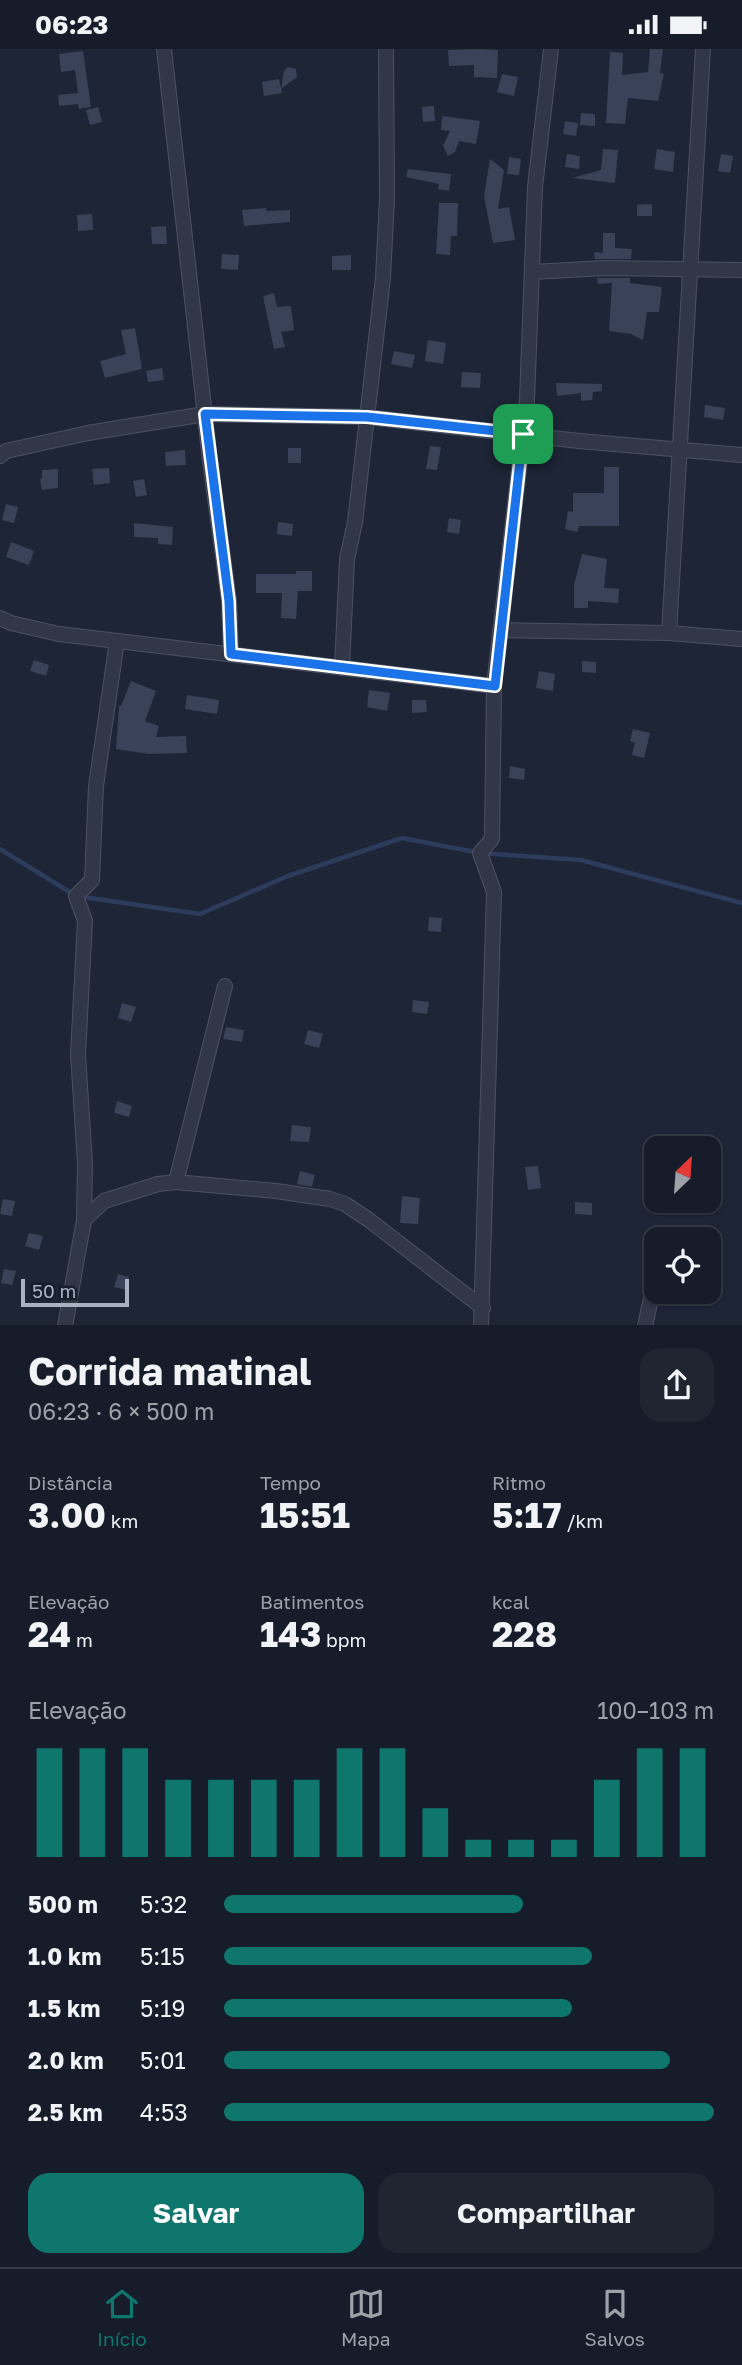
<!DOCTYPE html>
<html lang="pt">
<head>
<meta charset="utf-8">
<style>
  :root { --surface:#161c29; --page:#1f2531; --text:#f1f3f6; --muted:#9ea1a8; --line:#353a46; --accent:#0f766e }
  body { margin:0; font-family:"Golos Text",sans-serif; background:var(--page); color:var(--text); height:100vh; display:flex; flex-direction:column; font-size:26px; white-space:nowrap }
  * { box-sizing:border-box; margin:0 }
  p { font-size:23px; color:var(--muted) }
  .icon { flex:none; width:38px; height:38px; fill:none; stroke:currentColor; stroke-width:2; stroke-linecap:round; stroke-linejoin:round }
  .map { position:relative; height:1276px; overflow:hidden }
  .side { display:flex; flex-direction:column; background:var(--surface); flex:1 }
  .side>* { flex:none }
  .needle { width:46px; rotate:25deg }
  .tools { position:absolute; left:644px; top:1087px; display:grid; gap:14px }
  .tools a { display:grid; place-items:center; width:77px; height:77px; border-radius:14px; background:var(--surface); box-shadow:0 2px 5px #0004,0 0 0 2px var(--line); font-size:35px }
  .scale { position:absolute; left:21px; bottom:18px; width:108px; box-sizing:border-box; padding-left:7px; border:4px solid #aab1c5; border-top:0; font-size:19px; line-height:24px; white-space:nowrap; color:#aab1c5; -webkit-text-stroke:5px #161d2b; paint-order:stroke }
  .pin { position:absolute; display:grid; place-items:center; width:60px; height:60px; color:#fff; margin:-30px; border-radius:14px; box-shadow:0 4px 10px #0006 }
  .round { display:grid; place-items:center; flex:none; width:74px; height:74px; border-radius:21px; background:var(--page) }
  .headline { display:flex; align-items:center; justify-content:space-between; height:119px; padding:0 28px }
  h1 { font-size:38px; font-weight:700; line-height:52px }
  .metrics { display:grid; grid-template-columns:repeat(3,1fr); gap:10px; height:119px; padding:7px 28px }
  .metrics div { display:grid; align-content:center }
  .metrics b { font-size:35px; font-weight:700 }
  .metrics small { font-size:19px; font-weight:400 }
  .metrics p { font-size:19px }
  .chart { height:196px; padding:14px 28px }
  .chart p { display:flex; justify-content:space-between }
  .chart svg { width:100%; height:126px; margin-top:7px; stroke:var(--accent); stroke-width:6 }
  .action { display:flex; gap:14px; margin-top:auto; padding:14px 28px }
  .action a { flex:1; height:80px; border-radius:21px; background:var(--accent); color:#fff; font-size:28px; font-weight:700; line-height:80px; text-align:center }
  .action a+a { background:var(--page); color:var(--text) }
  ul { padding:0 28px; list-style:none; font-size:23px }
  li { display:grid; grid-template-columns:112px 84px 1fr; align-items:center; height:52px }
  li i { height:18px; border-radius:9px; background:var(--accent) }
  .status { display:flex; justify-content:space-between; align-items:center; height:49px; padding:0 35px; background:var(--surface); direction:ltr }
  .status svg { height:19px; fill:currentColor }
  .tab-bar { display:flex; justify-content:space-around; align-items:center; height:98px; border-top:2px solid var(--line); background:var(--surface); font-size:19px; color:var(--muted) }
  .tab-bar a { display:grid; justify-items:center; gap:4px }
  .tab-bar .on { color:var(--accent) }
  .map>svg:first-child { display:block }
</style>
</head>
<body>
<div class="status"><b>06:23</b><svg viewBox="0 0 49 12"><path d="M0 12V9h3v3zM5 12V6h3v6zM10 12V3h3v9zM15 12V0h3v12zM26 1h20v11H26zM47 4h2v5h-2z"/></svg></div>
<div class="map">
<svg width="742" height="1277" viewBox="0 0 742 1277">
  <rect width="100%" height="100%" fill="#1d2537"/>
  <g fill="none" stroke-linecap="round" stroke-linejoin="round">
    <!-- stream -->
    <polyline stroke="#2d3c5d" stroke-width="4.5" points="0,800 76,847 200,865 288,827 402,789 480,804 581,811 742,854"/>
  </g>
  <!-- building -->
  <g fill="#394258">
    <polygon points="478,0 498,1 497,29 474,28 474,16 449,17 448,1"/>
    <polygon points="650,0 663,0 660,24 664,25 658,52 628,49 625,75 606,74 610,3 623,4 622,26 648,23"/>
    <polygon points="83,2 91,58 79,60 78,55 59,57 58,46 78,44 75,21 61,23 59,5"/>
    <polygon points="288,18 296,20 297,28 281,40 284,22"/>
    <polygon points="502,25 518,28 514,47 497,43"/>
    <polygon points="279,30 282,44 264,47 262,33"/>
    <polygon points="434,57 435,72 423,73 422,58"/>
    <polygon points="98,58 102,73 90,76 86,61"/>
    <polygon points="581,64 595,65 595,77 580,76"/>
    <polygon points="442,67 480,72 476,95 459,92 455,103 448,107 443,97 450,82 441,81"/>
    <polygon points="565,72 578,74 576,87 563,85"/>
    <polygon points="603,100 618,101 615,134 572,129 601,121"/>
    <polygon points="657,100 675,103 673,123 654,120"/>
    <polygon points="567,105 580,107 579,120 565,118"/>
    <polygon points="721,105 733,107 730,124 718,122"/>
    <polygon points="509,108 521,110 519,126 507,125"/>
    <polygon points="490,110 504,121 498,160 509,158 515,191 493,194 484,147"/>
    <polygon points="408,120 451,125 449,142 438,140 439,135 406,128"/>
    <polygon points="439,154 458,154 457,187 451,187 450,206 436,205"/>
    <polygon points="652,155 652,167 637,167 637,156"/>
    <polygon points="266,159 266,162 290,161 290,173 244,177 242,161"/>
    <polygon points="92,165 93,181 78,182 77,166"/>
    <polygon points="166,177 167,195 152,195 151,178"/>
    <polygon points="603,184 615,184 615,199 632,200 631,210 595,210 594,203 603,204"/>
    <polygon points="222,205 239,206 238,221 221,220"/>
    <polygon points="351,206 351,221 332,221 332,207"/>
    <polygon points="597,229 630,229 630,234 662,238 659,263 647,263 643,291 631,285 609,282 612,234 598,235"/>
    <polygon points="274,244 277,258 291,257 294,281 281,283 285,298 274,300 263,247"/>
    <polygon points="135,279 142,320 105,329 100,312 126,305 121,281"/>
    <polygon points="428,291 446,294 443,315 425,312"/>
    <polygon points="394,302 415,306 412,319 391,315"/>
    <polygon points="162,319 164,331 148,333 146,322"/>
    <polygon points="462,323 481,324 480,339 461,338"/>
    <polygon points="556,334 602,335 602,342 593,343 592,351 581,352 581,344 557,347"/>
    <polygon points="705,356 725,359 723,371 704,368"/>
    <polygon points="430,397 441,398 437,421 426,420"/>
    <rect x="288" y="399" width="13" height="15"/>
    <polygon points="185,401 186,416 166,417 165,403"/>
    <polygon points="604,418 619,418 619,477 579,477 577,483 565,480 568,462 573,463 573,444 604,444"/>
    <polygon points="109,419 110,434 94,436 92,420"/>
    <polygon points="58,420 58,439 42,441 40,430 42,429 42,421"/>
    <polygon points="144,430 147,446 136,448 133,432"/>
    <polygon points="6,455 18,458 14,474 2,471"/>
    <polygon points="449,469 461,471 459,485 447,483"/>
    <polygon points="278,473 293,475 292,487 277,485"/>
    <polygon points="134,474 173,478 172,496 158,495 158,489 134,488"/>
    <polygon points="11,493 34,502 29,516 6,508"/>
    <polygon points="582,505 607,510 604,539 619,540 618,554 588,552 588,559 574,559 574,536"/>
    <polygon points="296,522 312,522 312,542 298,542 296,570 281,569 282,544 256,544 256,525 296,525"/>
    <polygon points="34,611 49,616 46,627 30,622"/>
    <polygon points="582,612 596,613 596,624 582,623"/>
    <polygon points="539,622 555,625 553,642 536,639"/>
    <polygon points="131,632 156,642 145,672 159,677 156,688 186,687 187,704 149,705 116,700 119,657 121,657"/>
    <polygon points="369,641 390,644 387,662 367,658"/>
    <polygon points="187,646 219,651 217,665 185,660"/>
    <polygon points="412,651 426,651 427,663 412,664"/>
    <polygon points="633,680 650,684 644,709 632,706 635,694 630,692"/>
    <polygon points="510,717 525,720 524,731 509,729"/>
    <polygon points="429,868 442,869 441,883 428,882"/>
    <polygon points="413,951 429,953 427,965 412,963"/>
    <polygon points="122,954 136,958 131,973 118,969"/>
    <polygon points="226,978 244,981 242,993 223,990"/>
    <polygon points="308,981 323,985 319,999 304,995"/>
    <polygon points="117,1052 132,1057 129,1068 114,1064"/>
    <polygon points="292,1076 311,1078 309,1093 290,1092"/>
    <polygon points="538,1117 541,1139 528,1141 525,1118"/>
    <polygon points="300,1122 315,1126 312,1138 297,1135"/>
    <polygon points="402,1147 420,1149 418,1175 400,1174"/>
    <polygon points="3,1150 15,1152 12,1167 0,1165"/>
    <polygon points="575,1153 592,1154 592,1166 575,1165"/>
    <polygon points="29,1184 43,1187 39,1201 25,1197"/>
    <polygon points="4,1220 16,1222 12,1236 1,1234"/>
    <polygon points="118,1225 129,1228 126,1241 114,1238"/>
  </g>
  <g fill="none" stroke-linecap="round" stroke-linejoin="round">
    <defs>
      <g id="minor">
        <polyline points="164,0 210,412 229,552 231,605"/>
        <polyline points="532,223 605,219 742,221"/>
        <polyline points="0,407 6,402 88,384 205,365 367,368 579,392 742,406"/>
        <polyline points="0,569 11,574 59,585 494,637"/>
        <polyline points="500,581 669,584 742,590"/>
        <polyline points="669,584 703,0"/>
        <polyline points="342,619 347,510 355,473 383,229 387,149 386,0"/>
        <polyline points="176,1133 225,937"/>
        <polyline points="84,1171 104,1152 158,1135 176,1133 276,1142 330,1150 345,1155 369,1171 483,1259"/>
        <polyline points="65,1277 84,1171 85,1115 78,1005 85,872 76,847 92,831 96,737 117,592"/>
        <polyline points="481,1277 494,843 480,804 492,790 494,637 527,351 535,138 551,0"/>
        <polyline points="645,1277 656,1226"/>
      </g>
    </defs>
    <!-- minor casing -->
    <use href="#minor" stroke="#4b5262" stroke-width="16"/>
    <!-- minor -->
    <use href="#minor" stroke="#313747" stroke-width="14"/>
  </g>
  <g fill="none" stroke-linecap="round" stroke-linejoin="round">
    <defs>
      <polygon id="route" points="205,365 367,368 523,385 495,637 231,605 229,552"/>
    </defs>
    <!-- route casing -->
    <use href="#route" stroke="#fff" stroke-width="14"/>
    <!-- route -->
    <use href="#route" stroke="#1a73e8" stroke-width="9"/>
  </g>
</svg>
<div class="tools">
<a><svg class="needle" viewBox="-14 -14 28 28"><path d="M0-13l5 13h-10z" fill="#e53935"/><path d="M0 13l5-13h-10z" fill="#9ea1a8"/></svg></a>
<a><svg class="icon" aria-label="locate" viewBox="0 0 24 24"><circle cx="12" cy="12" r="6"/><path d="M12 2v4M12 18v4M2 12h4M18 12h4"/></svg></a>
</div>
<div class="scale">50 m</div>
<div class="pin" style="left:523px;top:385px;background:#1e9e55"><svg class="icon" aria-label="arrive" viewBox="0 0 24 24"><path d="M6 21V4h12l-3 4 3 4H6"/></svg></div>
</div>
<section class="side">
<div class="headline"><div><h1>Corrida matinal</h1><p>06:23 · 6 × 500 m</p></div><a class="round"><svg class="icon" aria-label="share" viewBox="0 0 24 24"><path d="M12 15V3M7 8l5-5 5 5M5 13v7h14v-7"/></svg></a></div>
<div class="metrics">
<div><p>Distância</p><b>3.00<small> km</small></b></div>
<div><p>Tempo</p><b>15:51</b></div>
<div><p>Ritmo</p><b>5:17<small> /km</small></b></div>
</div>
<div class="metrics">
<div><p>Elevação</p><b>24<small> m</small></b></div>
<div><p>Batimentos</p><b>143<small> bpm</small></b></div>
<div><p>kcal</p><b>228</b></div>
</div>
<div class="chart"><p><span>Elevação</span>100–103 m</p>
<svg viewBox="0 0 160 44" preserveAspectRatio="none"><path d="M5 44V6M15 44V6M25 44V6M35 44V17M45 44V17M55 44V17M65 44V17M75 44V6M85 44V6M95 44V27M105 44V38M115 44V38M125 44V38M135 44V17M145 44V6M155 44V6"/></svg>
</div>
<ul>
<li><b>500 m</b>5:32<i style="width:61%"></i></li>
<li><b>1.0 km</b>5:15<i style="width:75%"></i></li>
<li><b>1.5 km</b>5:19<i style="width:71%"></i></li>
<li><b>2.0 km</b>5:01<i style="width:91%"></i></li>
<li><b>2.5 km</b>4:53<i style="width:100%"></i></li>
</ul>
<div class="action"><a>Salvar</a><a>Compartilhar</a></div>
</section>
<nav class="tab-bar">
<a class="on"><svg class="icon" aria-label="home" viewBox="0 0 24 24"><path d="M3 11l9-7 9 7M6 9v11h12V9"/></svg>Início</a>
<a><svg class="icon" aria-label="map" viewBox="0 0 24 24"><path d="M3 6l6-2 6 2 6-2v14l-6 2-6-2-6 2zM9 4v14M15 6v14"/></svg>Mapa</a>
<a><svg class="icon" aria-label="saved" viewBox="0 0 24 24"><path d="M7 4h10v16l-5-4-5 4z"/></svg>Salvos</a>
</nav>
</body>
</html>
